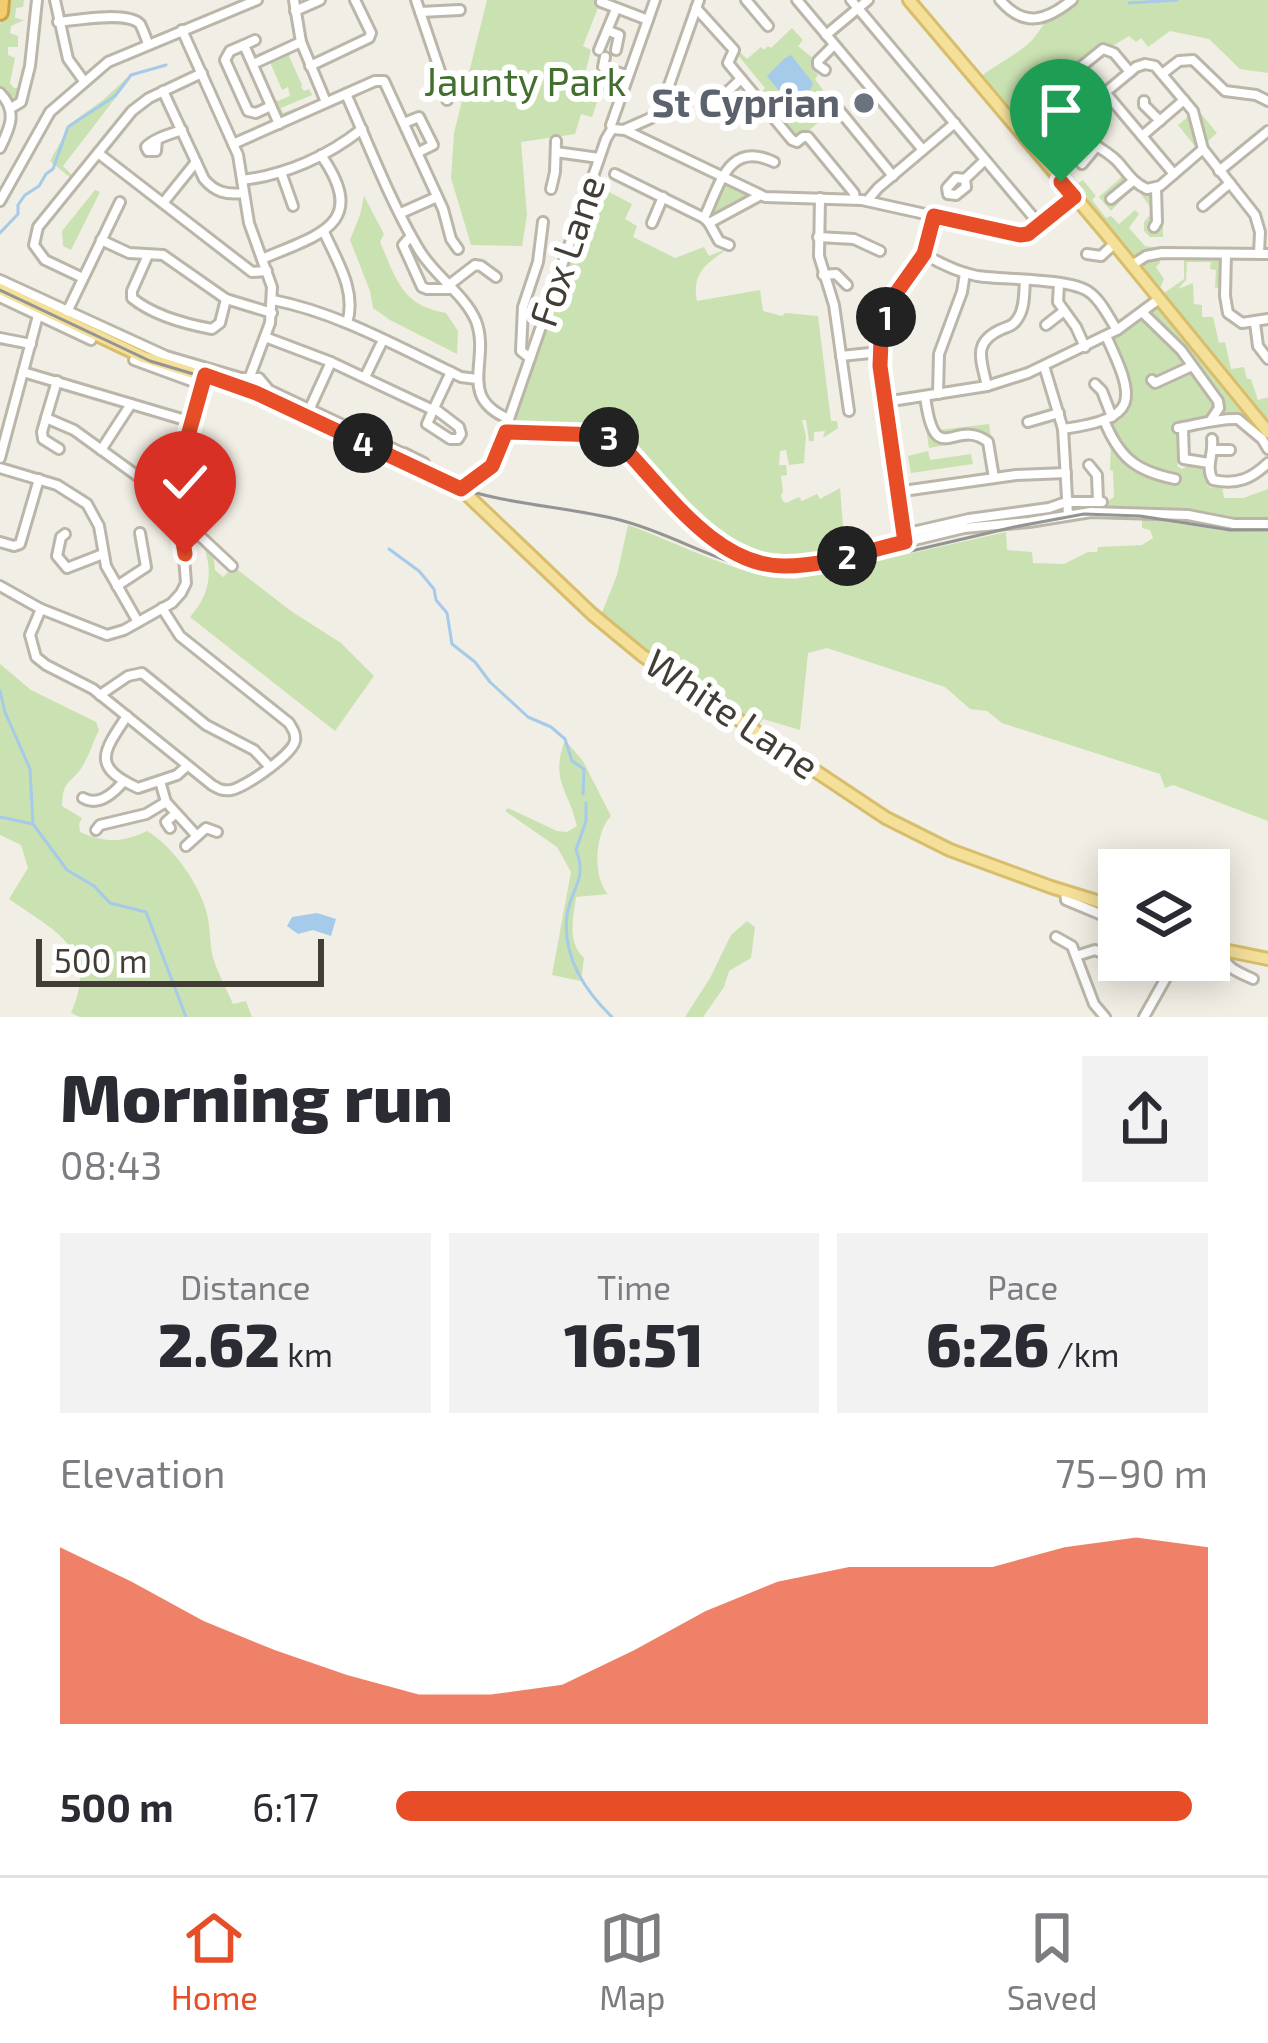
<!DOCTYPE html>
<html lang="en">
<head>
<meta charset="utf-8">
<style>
  :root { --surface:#fff; --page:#f2f2f3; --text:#2b2b33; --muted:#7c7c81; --line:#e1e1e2; --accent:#e74d27 }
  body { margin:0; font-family:"Exo 2",sans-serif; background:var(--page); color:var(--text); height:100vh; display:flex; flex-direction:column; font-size:45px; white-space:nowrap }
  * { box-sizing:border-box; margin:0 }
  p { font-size:39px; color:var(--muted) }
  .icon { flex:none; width:66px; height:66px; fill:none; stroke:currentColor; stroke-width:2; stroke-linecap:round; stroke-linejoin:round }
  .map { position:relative; height:1017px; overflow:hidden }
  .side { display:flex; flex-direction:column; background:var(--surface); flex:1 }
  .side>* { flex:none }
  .buttons { position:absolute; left:1098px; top:849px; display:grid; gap:24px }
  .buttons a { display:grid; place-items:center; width:132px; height:132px; border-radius:0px; background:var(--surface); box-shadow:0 6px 30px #0003; font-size:60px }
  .scale { position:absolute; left:36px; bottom:30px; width:288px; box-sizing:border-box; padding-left:12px; border:6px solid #433e35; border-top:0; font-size:33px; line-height:42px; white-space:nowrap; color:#433e35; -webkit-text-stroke:9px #fff; paint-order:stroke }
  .pin { position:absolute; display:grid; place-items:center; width:102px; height:102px; color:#fff; margin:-123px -51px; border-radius:50% 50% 50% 0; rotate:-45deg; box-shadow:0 0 12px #0007 }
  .pin .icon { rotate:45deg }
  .km { position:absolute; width:60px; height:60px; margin:-30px; border-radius:50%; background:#222; color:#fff; font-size:33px; line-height:60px; text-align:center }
  .round { display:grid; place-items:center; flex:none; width:126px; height:126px; border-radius:0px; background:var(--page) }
  .summary { display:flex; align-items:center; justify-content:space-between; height:204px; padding:0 60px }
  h1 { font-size:66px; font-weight:800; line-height:90px }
  .stats { display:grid; grid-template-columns:repeat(3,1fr); gap:18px; height:204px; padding:12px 60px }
  .stats div { display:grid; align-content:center; border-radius:0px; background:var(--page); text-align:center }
  .stats b { font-size:60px; font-weight:800 }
  .stats small { font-size:33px; font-weight:400 }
  .stats p { font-size:33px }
  .chart { height:336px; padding:24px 60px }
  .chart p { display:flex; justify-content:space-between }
  .chart svg { width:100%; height:216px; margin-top:12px; fill:var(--accent); opacity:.7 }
  ul { padding:0 60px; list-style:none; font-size:39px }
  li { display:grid; grid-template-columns:192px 144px 1fr; align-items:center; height:90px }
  li i { height:30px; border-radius:15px; background:var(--accent) }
  .dock { display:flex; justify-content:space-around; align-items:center; height:168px; border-top:3px solid var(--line); background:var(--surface); font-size:33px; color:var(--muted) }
  .dock a { display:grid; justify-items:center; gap:6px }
  .dock .active { color:var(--accent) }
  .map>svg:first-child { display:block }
</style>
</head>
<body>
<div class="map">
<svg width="1268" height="1017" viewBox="0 0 1268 1017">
  <rect width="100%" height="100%" fill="#f1eee5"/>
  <!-- green -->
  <g fill="#cae2b1">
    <polygon points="4,0 24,0 23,7 16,8 15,18 24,20 11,26 10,33 18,36 18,47 8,47 8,55 15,58 10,83 14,88 21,88 19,104 14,107 0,91 0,25"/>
    <polygon points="487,0 601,0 583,46 591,50 583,82 596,88 593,97 598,99 592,117 581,114 575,134 521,142 527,215 522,246 471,245 451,178 454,133"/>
    <path d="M1076,0H1268V73L1240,69L1209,39L1170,31L1148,47L1141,38L1136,42L1129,36L1064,76L1056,80L1052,78L1009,115L978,78C994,66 1012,57 1027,45C1035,38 1039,31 1045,22C1052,14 1067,8 1076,0Z"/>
    <polygon points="792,28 803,40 798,46 815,60 814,70 818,75 815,79 825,93 810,108 820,121 806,133 801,132 794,137 758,95 765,88 737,54 740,52 747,59 761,47 764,50 768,46 771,48"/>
    <polygon points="293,52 289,56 302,85 301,87 304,91 309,89 312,95 281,108 283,113 296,108 297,111 283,118 272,99 278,101 290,96 288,87 282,90 270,62"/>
    <polygon points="128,77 130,79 63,166 74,177 72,179 50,161 71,123 103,100"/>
    <polygon points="1197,109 1217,133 1198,150 1178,125"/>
    <polygon points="1070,173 1078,183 1083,180 1096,196 1092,200 1106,218 1111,216 1119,224 1135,210 1139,214 1129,228 1145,246 1165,248 1165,251 1132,259 1064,179"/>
    <polygon points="1125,174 1135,186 1163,185 1163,237 1150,237 1144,231 1144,222 1153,211 1135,186 1111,211 1099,197"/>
    <polygon points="725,181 755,195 712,220 707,217"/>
    <polygon points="95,190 100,192 71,250 63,246 62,231"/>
    <path d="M607,191L632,204L625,219L637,226L633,237L675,258L704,247L709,256L731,247C708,262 691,272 697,301L760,290L763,311L782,316L785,313L818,316L831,421H837L838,428L823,438L825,431L814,432V441H809L806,420H802L806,436L804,463L789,465L786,450L780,451L779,465H786L787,475L781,476L783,493L781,494L782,500L786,503L799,497L802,501L817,494L820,499L840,488L845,551L787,562L766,561L741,550L692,520L612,433L604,431L603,429L601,431L518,426L512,416L591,193L603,198Z"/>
    <path d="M364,196L384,234L380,242C397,280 401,305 446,313L458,331L457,354L390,320L373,308L370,291L350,240L360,215Z"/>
    <polygon points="1184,255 1224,256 1221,287 1215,288 1216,270 1210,269 1211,262 1187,262 1186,280 1178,289 1193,283 1194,304 1202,305 1202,317 1213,317 1219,343 1225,342 1231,369 1244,367 1247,379 1251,379 1258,400 1268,397 1268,427 1164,301 1167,298 1164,298 1139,266 1148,259 1159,256 1160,263 1156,267 1164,279 1160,288 1164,293 1184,279"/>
    <polygon points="1157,304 1268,437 1268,446 1236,414 1215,420 1222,403 1147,312"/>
    <path d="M1138,318L1178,350L1188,364L1187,368L1159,379L1157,375L1149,377L1151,388L1191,370L1218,404L1209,418L1180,431L1182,456L1177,466L1182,469L1191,463L1206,464L1208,478L1207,485L1211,488L1215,484L1222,485L1224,498H1243L1268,489V520L1237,521L1185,510L1159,512L1069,510L1071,504L1102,505L1114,497L1113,471L1110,470L1111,445L1115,443L1107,425C1112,420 1118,417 1122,412C1140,393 1117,355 1112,335Z"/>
    <polygon points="925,421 930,431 989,424 992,443 982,439 929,448"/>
    <polygon points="928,451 930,460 971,454 973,464 911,473 908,456"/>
    <path d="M1142,518L1226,531L1268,532V821L1173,785L1165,788L1160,774L1002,723L987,711L970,709L945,687L827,648L808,653L800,730L763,719L758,726L645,653L601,615L617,575L628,525C680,543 742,579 796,579L1006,532L1007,550L1032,552L1033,563L1064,564L1088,552H1097L1098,547L1142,545L1153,538L1150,530L1142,528Z"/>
    <path d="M201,540L213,548L215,570L223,577L234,567L291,611L341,643L374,676L335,731L190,617C211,593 214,569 201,540Z"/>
    <path d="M0,664L31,690L96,722L99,730C93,742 88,759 80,770C67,786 63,782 62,806L82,818L79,824L80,832C105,843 122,843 147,831C173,846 200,885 207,914C211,929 209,946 214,961C219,975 227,990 233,1004L246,1001L252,1017H80L71,1013C99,949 56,932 9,899L28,868L21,845L0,835Z"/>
    <path d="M565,740L583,761L611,816C595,832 592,877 608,894L576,897C573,919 567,942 584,958L581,981L552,975L571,872L557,847L505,811L508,808L557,831L567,832L577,826C568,788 550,781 565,740Z"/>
    <polygon points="747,921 755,927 751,958 729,971 724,987 703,1017 685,1017 710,978 731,935"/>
  </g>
  <!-- water -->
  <g fill="#a6cae9">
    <polygon points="791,55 813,83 803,106 799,109 780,92 767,76 785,58"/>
    <polygon points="317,913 336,919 331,936 313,930 298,934 287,926 292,917"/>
  </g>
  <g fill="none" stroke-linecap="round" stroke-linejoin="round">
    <!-- stream -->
    <g stroke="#a6cae9" stroke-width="3">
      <polyline points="1129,3 1177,0"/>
      <polyline points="0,233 18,214 18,205 25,195 39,186 46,174 53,169 68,127 115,96 131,75 166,65"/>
      <polyline points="389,549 419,571 434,589 436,600 447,613 452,644 475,662 490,682 528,717 551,727 565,739 572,761 584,769 583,794"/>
      <polyline points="0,691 5,712 30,769 33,824 67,870 94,886 110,903 146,912 186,1017"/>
      <path d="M586,803V821L576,850C588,879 571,888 567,915C562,956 584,990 612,1017"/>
      <polyline points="0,817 33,824"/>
    </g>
    <defs>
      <g id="minor">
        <polyline points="55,0 68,59 84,81"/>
        <polyline points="294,0 301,42 326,102"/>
        <polyline points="416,0 443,80 447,100"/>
        <polyline points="746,0 768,26"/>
        <polyline points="797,0 923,150"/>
        <polyline points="851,0 1040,225"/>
        <path d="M1000,0C1024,28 1046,21 1072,0"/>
        <polyline points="601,2 648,20"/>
        <polyline points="696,8 734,50 728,63 792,140 797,142 803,137 808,137 854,193 855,199"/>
        <polyline points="295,11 320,0"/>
        <polyline points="420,12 460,10"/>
        <path d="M58,22C76,20 127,11 140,24C141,26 147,41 148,44"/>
        <polyline points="182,30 238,155 249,223 272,287 270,323 249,379"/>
        <polyline points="609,31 619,35 616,50"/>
        <polyline points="826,35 868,0"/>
        <polyline points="255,40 244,45 279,124"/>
        <polyline points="244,45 230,51 225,60 248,111 256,113 271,106"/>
        <polyline points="599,50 616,9"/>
        <polyline points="605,57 603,67 628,76"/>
        <polyline points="253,64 301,42"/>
        <polyline points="310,66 369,38 371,33 355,0"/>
        <polyline points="825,70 818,65 818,61 834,45"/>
        <polyline points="1162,74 1179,61 1193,60 1225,91 1256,95 1268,101"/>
        <polyline points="1062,82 1103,49 1114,53 1130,72"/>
        <polyline points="600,85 607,69"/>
        <path d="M163,91L204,179C215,192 226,195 243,193"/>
        <polyline points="725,92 721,92 702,109 706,112 741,79"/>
        <polyline points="1105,92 1174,174"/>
        <path d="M0,93C18,111 10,128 0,148"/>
        <path d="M346,94C369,145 389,199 418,248C433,275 464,293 476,321C491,361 456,397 509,419"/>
        <polyline points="1144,101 1144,105 1160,121"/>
        <polyline points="716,104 725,115"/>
        <polyline points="11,108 21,102 30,66 37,0"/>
        <polyline points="839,110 893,176"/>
        <polyline points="404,123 419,117 433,145 417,153"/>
        <path d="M1066,125C1081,140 1102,146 1117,161C1127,172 1133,183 1147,189L1160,186L1203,149"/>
        <polyline points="612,129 625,130 765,197 862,200 1020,235 1032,232 1074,197"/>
        <polyline points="626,129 651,118 661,108 699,0"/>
        <polyline points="1142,136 1184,100"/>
        <path d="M1027,139C1040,129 1053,133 1066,125L1136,67L1145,64L1155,66L1193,111L1203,149L1255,215L1260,232L1259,254"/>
        <path d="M157,140L156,151H148L146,147C154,138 171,134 182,130"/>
        <polyline points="233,144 375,81 384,81 443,209 451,239 458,249"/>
        <polyline points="556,152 599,158"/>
        <polyline points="98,153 252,272 267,271"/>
        <polyline points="1082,164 1097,146"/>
        <polyline points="1219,171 1268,131"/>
        <polyline points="281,172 293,206"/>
        <polyline points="615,174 704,218"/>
        <polyline points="965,179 966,187 956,195 948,194 947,188 956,178 965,179 985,160"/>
        <path d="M242,180C286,175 328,156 362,129"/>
        <polyline points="551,189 555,172 556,141"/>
        <path d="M759,196L709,223L704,218C720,185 728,140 774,162"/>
        <polyline points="820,198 819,256 834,305 849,411"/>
        <polyline points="1111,199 1133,181"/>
        <polyline points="0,201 50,112 108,62 257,0"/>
        <polyline points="867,201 878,188 955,123"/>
        <polyline points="163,203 196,162"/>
        <polyline points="1203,206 1230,183"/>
        <polyline points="401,213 437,197"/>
        <polyline points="652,223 663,197"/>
        <polyline points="709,223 719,241 729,245"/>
        <polyline points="1154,227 1157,222 1156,188"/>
        <path d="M324,232C337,261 357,291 347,323"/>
        <polyline points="411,236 403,245 422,287 427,289 450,289"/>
        <polyline points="818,237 854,239 880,251"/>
        <polyline points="101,240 129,253 163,255 226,299 272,313"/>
        <path d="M924,254C941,264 957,272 977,276C1003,280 1070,278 1089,292C1101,300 1109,318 1117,330"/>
        <polyline points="1087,254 1101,256 1114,244"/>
        <polyline points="1226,254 1225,296 1228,313 1242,323 1268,319"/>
        <path d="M148,255L132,291V298C154,316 185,324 212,329L220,323L226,299"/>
        <path d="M262,259C318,235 370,225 321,155"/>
        <polyline points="1132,265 1146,256 1162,253 1268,254"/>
        <polyline points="823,275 836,274 847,285"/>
        <polyline points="83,278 45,260 34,245 38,227 132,111 149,98 202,73"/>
        <polyline points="0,280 166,356 241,378 259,378 269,390 402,453 401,461"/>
        <polyline points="1059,284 1058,302 1076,327 1085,347"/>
        <polyline points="449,285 475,265 481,266 496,277"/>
        <polyline points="0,297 91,340"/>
        <path d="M273,300C339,313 400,348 461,377L477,379"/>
        <polyline points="67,312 120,202"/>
        <polyline points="1143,313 1181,350 1218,401 1219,408 1211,420"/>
        <polyline points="1255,323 1258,346 1268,359"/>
        <polyline points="1046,325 1064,311"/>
        <polyline points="265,337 331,362 433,410"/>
        <polyline points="0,338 31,344"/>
        <polyline points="841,356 880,352"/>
        <polyline points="530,358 521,351 523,307 538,262 543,222"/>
        <polyline points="134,360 202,385"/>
        <polyline points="1044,366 1063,429 1068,515"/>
        <polyline points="23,372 192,422"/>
        <polyline points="365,377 383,340"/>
        <polyline points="1152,380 1155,383 1192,366"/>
        <polyline points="1095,384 1102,391 1112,417"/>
        <path d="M987,386C981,359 972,342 1002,329C1010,326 1014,325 1018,318C1025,308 1024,292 1025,280"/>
        <polyline points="938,394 939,354 962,292 965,273"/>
        <path d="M925,396C935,473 955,416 988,442L994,478"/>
        <polyline points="885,402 987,386 1028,373 1117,330 1159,299"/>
        <polyline points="310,408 331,362"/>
        <path d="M434,408L459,427L461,434L458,439H450L427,424C434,407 443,389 451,372"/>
        <polyline points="46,418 42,432 43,439 59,449"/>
        <path d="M1104,420C1119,457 1135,471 1175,479"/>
        <polyline points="1028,422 1059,413"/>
        <path d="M1178,428C1196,425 1217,418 1238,419L1262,439L1268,449"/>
        <path d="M1063,429C1139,418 1137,402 1106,336"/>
        <polyline points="1183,429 1184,459 1209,463"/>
        <polyline points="505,432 600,435 617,442 705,533 748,557 776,566 823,562 964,528 1029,522 1091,512 1188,515 1234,524 1268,524"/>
        <path d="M1212,439C1214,454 1205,468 1213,480C1237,485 1251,479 1268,463"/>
        <polyline points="101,450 131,404"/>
        <polyline points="1213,450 1230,450"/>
        <polyline points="404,453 424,463"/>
        <polyline points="0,458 40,308"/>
        <polyline points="1089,465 1097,475 1098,501"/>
        <polyline points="0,468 57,485 87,504 99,526 106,566 138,622"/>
        <polyline points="461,489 492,466 504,441 509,419 606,139 612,129 611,125 655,0"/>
        <polyline points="896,492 1016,475 1066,473"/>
        <polyline points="170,503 204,375"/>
        <polyline points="903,531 917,531 969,519 1049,508 1066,502 1102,502"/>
        <polyline points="65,534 61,537 57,556 67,568 103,554"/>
        <polyline points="183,536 200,536 232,566"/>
        <polyline points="0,542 14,546 20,544 39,479"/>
        <polyline points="905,542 883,385 881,340 886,319 897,292 924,254 934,216"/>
        <polyline points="0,586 41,609 107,635 124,630 172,603 181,593 186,583 182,531 169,504 143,480 74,430 46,418 57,381"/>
        <polyline points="117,586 146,567 140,533"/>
        <path d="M41,609L30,635L36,657L46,665L93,689L212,785C219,789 222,791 231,790C244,788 292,755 295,741C296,733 293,730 289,723L180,636L162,608"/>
        <polyline points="100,695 128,676 142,673 206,725 254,750 270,767"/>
        <path d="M127,716C102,753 92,767 138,788L177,775L187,766"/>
        <polyline points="160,781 166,802 197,836"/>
        <path d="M83,798C99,807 114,793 124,781"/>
        <polyline points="170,828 166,822 175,814"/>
        <polyline points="96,830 100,825 146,814 166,802"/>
        <polyline points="186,846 206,828 217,832"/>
        <polyline points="1065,891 1066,900 1119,922"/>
        <polyline points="1056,937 1072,946 1094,1004 1105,1017"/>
        <path d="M1222,950C1224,968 1238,972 1253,979"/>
        <polyline points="1076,956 1095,950 1119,960"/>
        <polyline points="1120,960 1145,970"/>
        <polyline points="1144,1017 1176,960"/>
      </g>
      <g id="major">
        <polyline points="909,0 1104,231 1268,432"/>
        <polyline points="0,289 143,357 256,393 461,489 592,614 643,656 886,818 950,850 1051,887 1119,908"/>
        <polyline points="1209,947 1268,959"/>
      </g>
      <polyline id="highway" points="0,12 1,0"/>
    </defs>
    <!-- minor casing -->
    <use href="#minor" stroke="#bbb6a9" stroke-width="14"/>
    <!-- major casing -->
    <use href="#major" stroke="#d8bd6c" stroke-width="16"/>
    <!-- highway casing -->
    <use href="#highway" stroke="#cfa241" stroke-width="20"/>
    <!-- minor -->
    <use href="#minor" stroke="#fff" stroke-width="8"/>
    <!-- major -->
    <use href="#major" stroke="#f5e09a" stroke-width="10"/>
    <!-- highway -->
    <use href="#highway" stroke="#f1cd70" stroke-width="14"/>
    <!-- tram -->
    <path stroke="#949494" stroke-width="3" d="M0,290L150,361L240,388L453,486C507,505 565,506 620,520C687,537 746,584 817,573L1014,527L1084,514L1140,516L1230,530H1268"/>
  </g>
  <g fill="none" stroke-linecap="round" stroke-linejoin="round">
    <defs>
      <path id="route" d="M185,554L180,523L169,504L205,375L256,393L461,489L492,466L506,432L600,435L610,437L622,446C665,490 716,567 785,566C825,566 866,551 905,542L880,366L881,340L886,319L897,292L924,254L934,216L1020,235L1028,234L1074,197L1061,182"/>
    </defs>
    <!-- route casing -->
    <use href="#route" stroke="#fff" stroke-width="24"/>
    <!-- route -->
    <use href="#route" stroke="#e74d27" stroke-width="15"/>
  </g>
  <!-- markers -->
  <circle fill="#6b7280" stroke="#fff" stroke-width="4.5" cx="864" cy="103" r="12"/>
  <g text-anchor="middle" stroke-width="12" stroke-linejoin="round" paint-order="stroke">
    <!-- park labels -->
    <g font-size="39" fill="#436f2e" stroke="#fff">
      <text x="525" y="96">Jaunty Park</text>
    </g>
    <!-- worship labels -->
    <g font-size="39" font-weight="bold" fill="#5b616d" stroke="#fff" text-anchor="end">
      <text x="840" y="117">St Cyprian</text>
    </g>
    <!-- street labels -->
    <g font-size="39" fill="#433e35" stroke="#fff">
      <text transform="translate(567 251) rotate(-71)" y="14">Fox Lane</text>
      <text transform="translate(732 714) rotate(34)" y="14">White Lane</text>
    </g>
  </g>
</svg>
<div class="buttons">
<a><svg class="icon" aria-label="layers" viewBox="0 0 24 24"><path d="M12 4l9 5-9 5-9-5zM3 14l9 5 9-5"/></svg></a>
</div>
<div class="scale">500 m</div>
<div class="pin" style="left:1061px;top:182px;background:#1e9e55"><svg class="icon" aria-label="arrive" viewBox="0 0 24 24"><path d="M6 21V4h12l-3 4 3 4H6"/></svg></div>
<div class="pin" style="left:185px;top:554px;background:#d93025"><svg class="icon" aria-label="check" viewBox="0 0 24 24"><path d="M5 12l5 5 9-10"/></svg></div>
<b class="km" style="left:886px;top:317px">1</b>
<b class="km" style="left:847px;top:556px">2</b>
<b class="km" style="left:609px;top:437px">3</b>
<b class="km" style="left:363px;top:443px">4</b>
</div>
<section class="side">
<div class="summary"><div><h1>Morning run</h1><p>08:43</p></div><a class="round"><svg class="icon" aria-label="share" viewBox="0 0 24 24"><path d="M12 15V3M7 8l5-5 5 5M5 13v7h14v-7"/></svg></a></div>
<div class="stats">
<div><p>Distance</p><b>2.62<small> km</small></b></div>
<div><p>Time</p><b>16:51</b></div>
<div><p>Pace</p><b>6:26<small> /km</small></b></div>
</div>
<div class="chart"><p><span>Elevation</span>75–90 m</p>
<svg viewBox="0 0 160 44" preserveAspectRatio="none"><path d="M0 44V8L10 15L20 23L30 29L40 34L50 38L60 38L70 36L80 29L90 21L100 15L110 12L120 12L130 12L140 8L150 6L160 8V44z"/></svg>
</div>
<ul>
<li><b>500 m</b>6:17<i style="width:98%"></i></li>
</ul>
</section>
<nav class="dock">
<a class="active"><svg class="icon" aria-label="home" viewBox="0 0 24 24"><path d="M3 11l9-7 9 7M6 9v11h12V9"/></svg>Home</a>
<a><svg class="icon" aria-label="map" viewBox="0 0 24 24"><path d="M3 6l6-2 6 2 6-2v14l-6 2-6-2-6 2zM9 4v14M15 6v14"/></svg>Map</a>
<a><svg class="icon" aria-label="saved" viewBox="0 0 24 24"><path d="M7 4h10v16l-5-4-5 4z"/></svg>Saved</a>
</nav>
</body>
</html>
